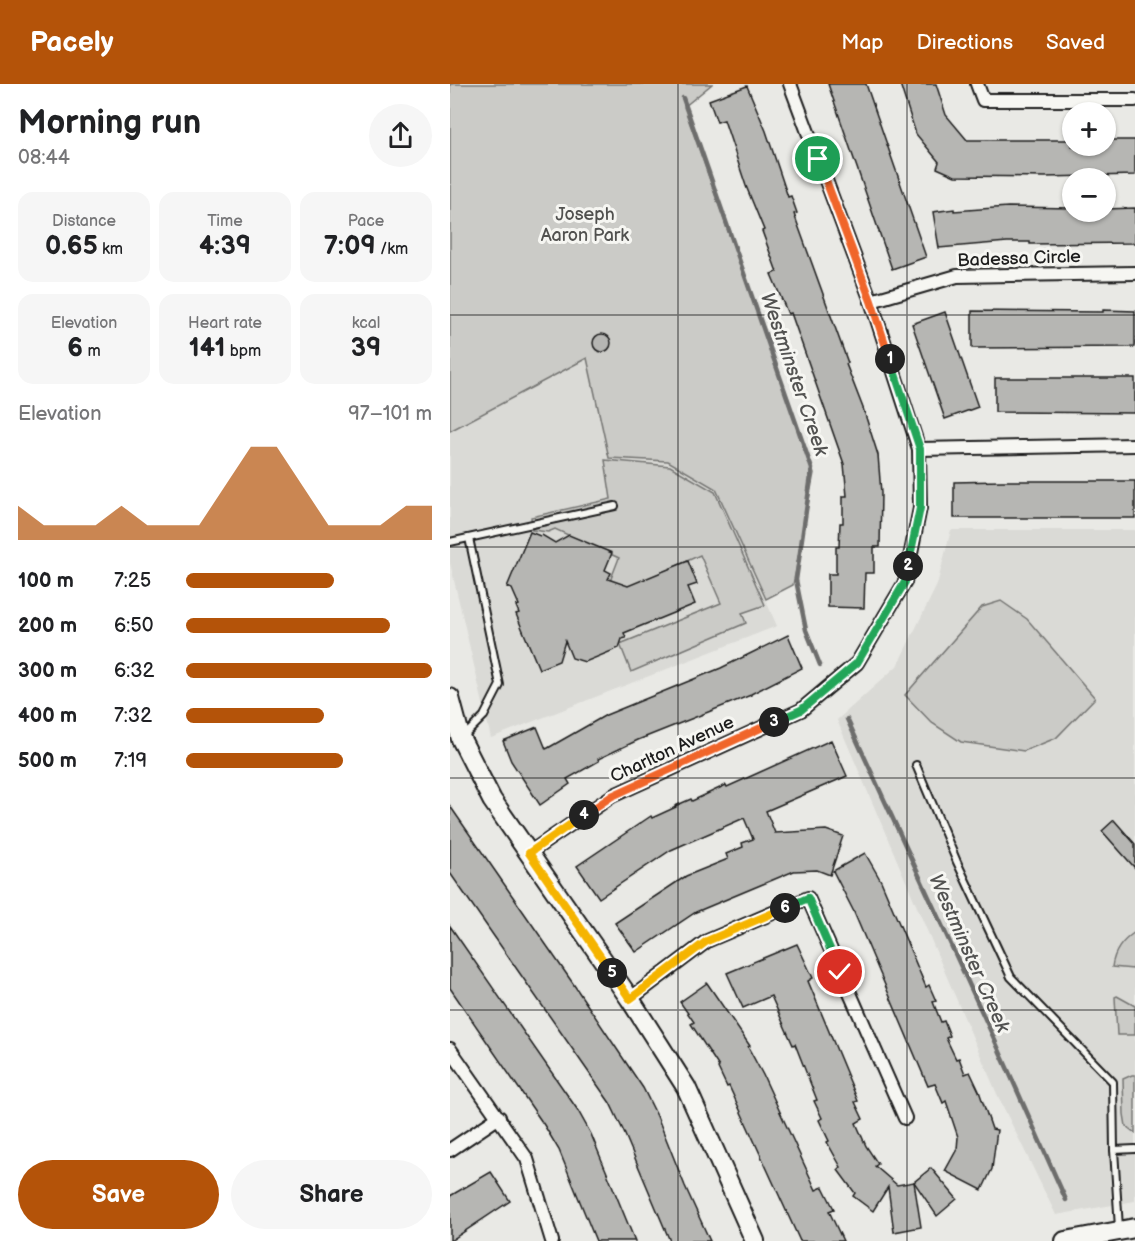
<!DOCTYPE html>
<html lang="en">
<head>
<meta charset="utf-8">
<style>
  :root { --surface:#fff; --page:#f6f6f6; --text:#202124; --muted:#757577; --accent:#b45309 }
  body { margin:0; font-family:"Balsamiq Sans",sans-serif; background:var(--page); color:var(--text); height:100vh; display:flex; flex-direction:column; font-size:22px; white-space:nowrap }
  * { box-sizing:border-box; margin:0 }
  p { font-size:20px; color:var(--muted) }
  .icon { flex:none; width:33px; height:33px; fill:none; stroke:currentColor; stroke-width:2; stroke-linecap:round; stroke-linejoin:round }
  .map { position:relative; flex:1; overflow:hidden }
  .drawer { display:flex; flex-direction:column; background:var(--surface); width:450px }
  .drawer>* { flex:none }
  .fabs { position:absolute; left:612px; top:18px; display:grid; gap:12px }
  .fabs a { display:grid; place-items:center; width:54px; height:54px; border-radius:50%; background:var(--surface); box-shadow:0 2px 4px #0004; font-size:30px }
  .pin { position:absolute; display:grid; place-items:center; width:51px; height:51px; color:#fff; margin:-26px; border:3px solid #fff; border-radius:50%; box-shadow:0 2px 6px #0007 }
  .km { position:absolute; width:30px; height:30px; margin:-15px; border-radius:50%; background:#222; color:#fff; font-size:16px; line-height:30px; text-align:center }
  .round { display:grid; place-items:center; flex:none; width:63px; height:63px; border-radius:32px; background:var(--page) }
  .summary { display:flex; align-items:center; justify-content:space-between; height:102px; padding:0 18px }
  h1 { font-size:33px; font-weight:800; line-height:45px }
  .figures { display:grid; grid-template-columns:repeat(3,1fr); gap:9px; height:102px; padding:6px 18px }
  .figures div { display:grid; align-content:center; border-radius:15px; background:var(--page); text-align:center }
  .figures b { font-size:26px; font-weight:800 }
  .figures small { font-size:16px; font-weight:400 }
  .figures p { font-size:16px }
  .chart { height:168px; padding:12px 18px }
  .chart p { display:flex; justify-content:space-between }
  .chart svg { width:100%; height:108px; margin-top:6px; fill:var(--accent); opacity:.7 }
  .action { display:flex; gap:12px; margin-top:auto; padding:12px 18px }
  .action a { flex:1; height:69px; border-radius:36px; background:var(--accent); color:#fff; font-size:24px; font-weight:800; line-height:69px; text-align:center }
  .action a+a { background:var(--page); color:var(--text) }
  ul { padding:0 18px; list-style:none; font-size:20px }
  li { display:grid; grid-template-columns:96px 72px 1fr; align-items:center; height:45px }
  li i { height:15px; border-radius:8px; background:var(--accent) }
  header { display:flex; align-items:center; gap:36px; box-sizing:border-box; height:84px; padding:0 30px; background:var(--accent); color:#fff }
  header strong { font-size:28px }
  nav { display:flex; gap:33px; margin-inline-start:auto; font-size:21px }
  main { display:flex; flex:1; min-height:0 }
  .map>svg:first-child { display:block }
</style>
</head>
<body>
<header>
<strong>Pacely</strong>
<nav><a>Map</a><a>Directions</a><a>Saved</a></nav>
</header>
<main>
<section class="drawer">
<div class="summary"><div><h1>Morning run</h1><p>08:44</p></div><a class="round"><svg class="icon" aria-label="share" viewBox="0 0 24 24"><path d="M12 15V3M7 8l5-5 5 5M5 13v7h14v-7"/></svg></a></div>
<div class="figures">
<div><p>Distance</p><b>0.65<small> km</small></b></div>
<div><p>Time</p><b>4:39</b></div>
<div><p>Pace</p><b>7:09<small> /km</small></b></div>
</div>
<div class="figures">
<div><p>Elevation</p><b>6<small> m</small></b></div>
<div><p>Heart rate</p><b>141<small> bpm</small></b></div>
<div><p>kcal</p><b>39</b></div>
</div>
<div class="chart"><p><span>Elevation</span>97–101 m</p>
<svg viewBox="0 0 160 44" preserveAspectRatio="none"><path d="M0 44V30L10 38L20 38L30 38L40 30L50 38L60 38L70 38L80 22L90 6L100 6L110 22L120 38L130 38L140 38L150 30L160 30V44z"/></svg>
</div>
<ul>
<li><b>100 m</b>7:25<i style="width:60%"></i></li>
<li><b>200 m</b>6:50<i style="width:83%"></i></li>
<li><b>300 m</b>6:32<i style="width:100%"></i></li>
<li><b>400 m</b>7:32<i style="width:56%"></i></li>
<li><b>500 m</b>7:19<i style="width:64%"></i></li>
</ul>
<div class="action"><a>Save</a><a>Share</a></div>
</section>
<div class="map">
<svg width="685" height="1157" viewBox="0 0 685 1157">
  <rect width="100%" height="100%" fill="#e9e9e5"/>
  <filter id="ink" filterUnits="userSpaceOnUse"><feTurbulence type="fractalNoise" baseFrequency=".0167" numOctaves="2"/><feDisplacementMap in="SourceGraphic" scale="12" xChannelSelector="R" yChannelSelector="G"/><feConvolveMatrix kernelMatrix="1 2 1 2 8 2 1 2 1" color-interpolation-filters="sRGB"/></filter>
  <g filter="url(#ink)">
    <!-- built -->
    <g fill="#dadad6">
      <polygon points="138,274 159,374 218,377 267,405 327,542 41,654 0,479 0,347"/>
      <polygon points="501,446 685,446 685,1117 606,1131 547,1010 387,636 447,582 487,501"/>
    </g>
    <!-- green -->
    <g fill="#cbcbc7" stroke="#747472" stroke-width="1.5">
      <polygon points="0,0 262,0 234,23 364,389 343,501 316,515 266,405 218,377 159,374 137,274 0,347"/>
      <polygon points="155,376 220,382 265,408 315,521 292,529 296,539 181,588 170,560 271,519 250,471 163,511 157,505 169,474 105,445 98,448 82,446 81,433 161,415"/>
      <polygon points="551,517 577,535 645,614 606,654 574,667 511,658 482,639 455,611 532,523"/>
      <path d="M685,848V876L683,885L662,883C664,867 672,857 685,848Z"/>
      <polygon points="667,912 685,922 685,951 667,951 665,913"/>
      <polygon points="682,991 685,991 685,1049 676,1042 674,1030 673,995"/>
    </g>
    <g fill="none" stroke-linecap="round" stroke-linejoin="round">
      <!-- stream -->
      <g stroke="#6d6d6c" stroke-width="4.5">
        <polyline points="233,14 362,385 346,496 356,546 370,581"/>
        <polyline points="397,635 542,950 616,1116"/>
      </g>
    </g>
    <!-- building -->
    <g fill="#b6b6b3" stroke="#1c1c1c" stroke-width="1.5">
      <polygon points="378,0 416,0 476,173 442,185"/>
      <polygon points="450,0 486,0 496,31 517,56 622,56 622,62 656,62 656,56 685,56 685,91 595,93 505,92 487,84 489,78 466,50"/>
      <polygon points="297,2 316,47 338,113 341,112 347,129 344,130 398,279 396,280 413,324 428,371 431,409 430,463 424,463 424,489 415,489 414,524 378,523 378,490 386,490 386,463 389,463 390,439 393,439 393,412 397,412 394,380 341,229 338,230 321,190 327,188 312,147 314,146 296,102 274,36 267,38 259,16"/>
      <polygon points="558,123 622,124 622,128 656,128 656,125 685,124 685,159 580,160 580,158 557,158 489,164 483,128 504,125 504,127"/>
      <polygon points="653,226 685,227 685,263 522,264 522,227 653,228"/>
      <polygon points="495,228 528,323 495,335 462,240"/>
      <circle cx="152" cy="259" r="9"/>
      <polygon points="545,294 685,294 685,329 545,328"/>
      <polygon points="552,397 685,397 685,434 504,434 504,398"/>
      <polygon points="80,448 90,452 92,451 105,459 119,451 162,469 155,486 161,489 158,495 178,502 238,477 247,500 238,503 245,520 174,549 176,554 172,555 169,564 135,578 122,574 115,557 109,577 89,585 66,530 69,529 66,522 69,521 62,505 57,503"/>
      <polygon points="338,551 352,584 301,610 301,611 188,656 148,675 149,677 117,695 120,700 90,721 61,677 53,657 87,643 96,665 98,664 156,631 271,584"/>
      <polygon points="381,656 397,692 316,727 325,749 376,746 393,752 380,791 367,786 344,787 246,828 186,868 165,839 236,792 278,775 276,770 293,763 292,759 303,755 294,734 221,766 149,814 127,782 201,732 202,734 226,723 225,722 241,715 242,717 276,701 277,703"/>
      <polygon points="0,722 122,898 193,1004 207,1032 235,1102 260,1157 220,1157 173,1046 160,1019 0,789"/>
      <polygon points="664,736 685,760 685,784 652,747"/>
      <polygon points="415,769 431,797 476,903 479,901 486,917 483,918 491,938 494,937 500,952 496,954 506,975 509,974 515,990 520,988 529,1007 542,1045 547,1046 542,1085 532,1106 495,1087 507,1065 508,1053 496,1017 493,1019 485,1000 478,1002 403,826 383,787"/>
      <polygon points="0,842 127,1025 141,1050 185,1157 146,1157 109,1066 94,1041 0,904"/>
      <polygon points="347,860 363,894 358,897 408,1017 405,1018 413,1035 406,1039 416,1062 428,1080 425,1082 447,1101 464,1098 471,1143 444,1148 438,1103 423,1127 403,1112 405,1109 388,1086 391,1083 377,1058 379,1057 369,1036 372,1034 364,1017 367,1016 345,960 343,961 321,912 293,924 277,889"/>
      <polygon points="257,899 300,962 298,963 313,991 366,1106 373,1103 384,1125 379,1127 393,1157 350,1157 279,1002 277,1003 268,984 269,983 241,940 244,938 230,918"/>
      <polygon points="481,1084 507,1115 487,1132 464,1098"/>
      <polygon points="41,1088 60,1117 0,1157 0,1112"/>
    </g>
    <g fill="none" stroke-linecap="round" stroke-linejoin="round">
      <defs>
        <g id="lane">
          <polyline points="0,458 165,422"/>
          <polyline points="13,653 34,632 50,601 19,454"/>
          <polyline points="466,681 507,778 561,893 663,998 664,1066"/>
          <polyline points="669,1144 664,1066 685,1065"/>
        </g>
        <g id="street">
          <polyline points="527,0 533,16 685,16"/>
          <polyline points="421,217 507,192 685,189"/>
          <polyline points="469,365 685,361"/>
          <polyline points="79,769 162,712 351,626 407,579 455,498 470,424 469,365 421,217 340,0"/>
          <polyline points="180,915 257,857 358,814 455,1034"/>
          <polyline points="0,965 77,1075 102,1157"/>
          <polyline points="0,1066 49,1033"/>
        </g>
        <g id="secondary">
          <polyline points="0,614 11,655 42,716 180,915 236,1003 305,1157"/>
          <polyline points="615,1157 685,1144"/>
        </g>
      </defs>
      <!-- lane casing -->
      <use href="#lane" stroke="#1c1c1c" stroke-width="10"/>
      <!-- street casing -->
      <use href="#street" stroke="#1c1c1c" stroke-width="16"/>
      <!-- secondary casing -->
      <use href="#secondary" stroke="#1c1c1c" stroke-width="22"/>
      <!-- lane -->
      <use href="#lane" stroke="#f6f6f2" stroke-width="6"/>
      <!-- street -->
      <use href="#street" stroke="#f6f6f2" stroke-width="12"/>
      <!-- secondary -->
      <use href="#secondary" stroke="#f6f6f2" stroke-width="18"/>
    </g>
  </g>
  <g fill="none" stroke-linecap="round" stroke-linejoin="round" filter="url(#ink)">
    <defs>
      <polyline id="split-1" points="368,75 421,217 440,275"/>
      <polyline id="split-2" points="440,275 470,365 470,424 458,482"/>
      <polyline id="split-3" points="324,638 351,626 407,579 455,498 458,482"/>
      <polyline id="split-4" points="134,731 162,712 324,638"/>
      <polyline id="split-5" points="134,731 79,769 162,889"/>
      <polyline id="split-6" points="162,889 180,915 257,857 335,824"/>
      <polyline id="split-7" points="335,824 358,814 390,888"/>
    </defs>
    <!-- split-1 casing -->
    <use href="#split-1" stroke="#fff" stroke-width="12"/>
    <!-- split-2 casing -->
    <use href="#split-2" stroke="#fff" stroke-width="12"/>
    <!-- split-3 casing -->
    <use href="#split-3" stroke="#fff" stroke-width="12"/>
    <!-- split-4 casing -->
    <use href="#split-4" stroke="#fff" stroke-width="12"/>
    <!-- split-5 casing -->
    <use href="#split-5" stroke="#fff" stroke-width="12"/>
    <!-- split-6 casing -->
    <use href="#split-6" stroke="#fff" stroke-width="12"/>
    <!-- split-7 casing -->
    <use href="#split-7" stroke="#fff" stroke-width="12"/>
    <!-- split-1 -->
    <use href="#split-1" stroke="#f0652b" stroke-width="8"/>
    <!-- split-2 -->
    <use href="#split-2" stroke="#22a559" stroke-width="8"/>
    <!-- split-3 -->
    <use href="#split-3" stroke="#22a559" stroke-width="8"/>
    <!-- split-4 -->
    <use href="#split-4" stroke="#f0652b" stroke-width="8"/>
    <!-- split-5 -->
    <use href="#split-5" stroke="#f5b400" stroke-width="8"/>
    <!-- split-6 -->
    <use href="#split-6" stroke="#f5b400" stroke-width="8"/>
    <!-- split-7 -->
    <use href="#split-7" stroke="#22a559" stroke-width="8"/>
  </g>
  <!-- grid -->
  <path fill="none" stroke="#1c1c1c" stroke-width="1.5" stroke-opacity="0.55" d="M228,0V1157M457,0V1157M0,231H685M0,463H685M0,694H685M0,926H685"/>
  <g text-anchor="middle" stroke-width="6" stroke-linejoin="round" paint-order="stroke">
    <!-- park labels -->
    <g font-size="18" fill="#51514f" stroke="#f6f6f2">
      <text x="135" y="136">Joseph<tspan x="135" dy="21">Aaron Park</tspan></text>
    </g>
    <!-- street labels -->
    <g font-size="18" fill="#1c1c1c" stroke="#f6f6f2">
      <text transform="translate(569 174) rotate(-2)" y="6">Badessa Circle</text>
      <text transform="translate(222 665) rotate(-25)" y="6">Charlton Avenue</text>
    </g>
    <!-- water labels -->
    <g font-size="20" font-style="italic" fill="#525251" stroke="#f6f6f2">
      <text transform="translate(345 290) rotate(71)" y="7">Westminster Creek</text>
      <text transform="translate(520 869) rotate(66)" y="7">Westminster Creek</text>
    </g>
  </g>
</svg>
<div class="fabs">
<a>+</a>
<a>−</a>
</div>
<div class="pin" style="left:368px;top:75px;background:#1e9e55"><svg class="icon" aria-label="arrive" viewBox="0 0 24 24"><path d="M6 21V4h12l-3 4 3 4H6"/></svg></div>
<div class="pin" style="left:390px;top:888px;background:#d93025"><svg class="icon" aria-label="check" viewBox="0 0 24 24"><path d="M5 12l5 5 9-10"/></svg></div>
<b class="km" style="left:440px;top:275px">1</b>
<b class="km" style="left:458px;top:482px">2</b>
<b class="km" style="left:324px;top:638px">3</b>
<b class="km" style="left:134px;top:731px">4</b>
<b class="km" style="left:162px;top:889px">5</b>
<b class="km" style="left:335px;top:824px">6</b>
</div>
</main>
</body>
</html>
